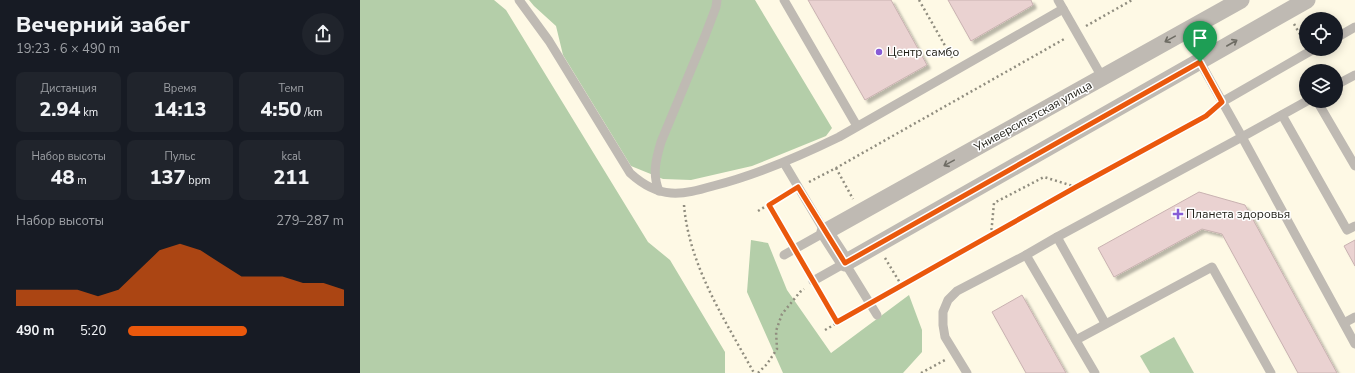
<!DOCTYPE html>
<html lang="ru">
<head>
<meta charset="utf-8">
<style>
  :root { --surface:#171b24; --page:#20242c; --text:#f1f3f6; --muted:#9ea1a6; --accent:#ea580c }
  body { margin:0; font-family:"Nunito Sans",sans-serif; background:var(--page); color:var(--text); height:100vh; display:flex; flex-direction:column; font-size:15px; white-space:nowrap }
  * { box-sizing:border-box; margin:0 }
  p { font-size:13px; color:var(--muted) }
  .icon { flex:none; width:22px; height:22px; fill:none; stroke:currentColor; stroke-width:2; stroke-linecap:round; stroke-linejoin:round }
  .map { position:relative; flex:1; overflow:hidden }
  .details { display:flex; flex-direction:column; background:var(--surface); width:360px }
  .details>* { flex:none }
  .fabs { position:absolute; left:939px; top:12px; display:grid; gap:8px }
  .fabs a { display:grid; place-items:center; width:44px; height:44px; border-radius:50%; background:var(--surface); box-shadow:0 2px 10px #0003; font-size:20px }
  .pin { position:absolute; display:grid; place-items:center; width:34px; height:34px; color:#fff; margin:-41px -17px; border-radius:50% 50% 50% 0; rotate:-45deg; box-shadow:0 0 4px #0007 }
  .pin .icon { rotate:45deg }
  .round { display:grid; place-items:center; flex:none; width:42px; height:42px; border-radius:21px; background:var(--page) }
  .head { display:flex; align-items:center; justify-content:space-between; height:68px; padding:0 16px }
  h1 { font-size:22px; font-weight:800; line-height:30px }
  .metrics { display:grid; grid-template-columns:repeat(3,1fr); gap:6px; height:68px; padding:4px 16px }
  .metrics div { display:grid; align-content:center; border-radius:8px; background:var(--page); text-align:center }
  .metrics b { font-size:20px; font-weight:800 }
  .metrics small { font-size:11px; font-weight:400 }
  .metrics p { font-size:11px }
  .chart { height:112px; padding:8px 16px }
  .chart p { display:flex; justify-content:space-between }
  .chart svg { width:100%; height:72px; margin-top:4px; fill:var(--accent); opacity:.7 }
  ul { padding:0 16px; list-style:none; font-size:13px }
  li { display:grid; grid-template-columns:64px 48px 1fr; align-items:center; height:30px }
  li i { height:10px; border-radius:5px; background:var(--accent) }
  main { display:flex; flex:1; min-height:0 }
  .map>svg:first-child { display:block }
</style>
</head>
<body>
<main>
<section class="details">
<div class="head"><div><h1>Вечерний забег</h1><p>19:23 · 6 × 490 m</p></div><a class="round"><svg class="icon" aria-label="share" viewBox="0 0 24 24"><path d="M12 15V3M7 8l5-5 5 5M5 13v7h14v-7"/></svg></a></div>
<div class="metrics">
<div><p>Дистанция</p><b>2.94<small> km</small></b></div>
<div><p>Время</p><b>14:13</b></div>
<div><p>Темп</p><b>4:50<small> /km</small></b></div>
</div>
<div class="metrics">
<div><p>Набор высоты</p><b>48<small> m</small></b></div>
<div><p>Пульс</p><b>137<small> bpm</small></b></div>
<div><p>kcal</p><b>211</b></div>
</div>
<div class="chart"><p><span>Набор высоты</span>279–287 m</p>
<svg viewBox="0 0 160 44" preserveAspectRatio="none"><path d="M0 44V34L10 34L20 34L30 34L40 38L50 34L60 22L70 10L80 6L90 10L100 18L110 26L120 26L130 26L140 30L150 30L160 34V44z"/></svg>
</div>
<ul>
<li><b>490 m</b>5:20<i style="width:55%"></i></li>
</ul>
</section>
<div class="map">
<svg width="995" height="373" viewBox="0 0 995 373">
  <defs>
    <filter id="shadow"><feDropShadow dx="3.5" dy="3.5" stdDeviation="1" flood-color="#0004"/></filter>
  </defs>
  <rect width="100%" height="100%" fill="#fef9e5"/>
  <!-- green -->
  <g fill="#b4cea9">
    <polygon points="0,0 134,0 146,10 288,242 310,260 365,352 365,373 0,373"/>
    <polygon points="169,0 395,0 472,128 466,136 392,166 331,180 303,179 271,166 203,55 196,26 174,6"/>
    <polygon points="391,240 408,243 427,290 471,353 549,295 562,330 562,352 543,373 423,373 387,292"/>
    <polygon points="814,337 834,373 790,373 780,356"/>
  </g>
  <!-- building -->
  <g fill="#ead2d1" stroke="#c9b2b1" filter="url(#shadow)">
    <polygon points="448,0 531,0 567,65 505,100"/>
    <polygon points="588,0 671,0 673,5 611,41"/>
    <polygon points="839,192 885,205 977,373 938,373 862,234 842,229 754,277 738,248"/>
    <polygon points="995,240 995,266 984,246"/>
    <polygon points="662,295 675,318 706,373 666,373 632,312"/>
  </g>
  <g fill="none" stroke-linecap="round" stroke-linejoin="round">
    <!-- path -->
    <g stroke="#908d7f" stroke-width="2.5" stroke-dasharray="2 3" stroke-linecap="butt">
      <polyline points="559,0 592,58"/>
      <polyline points="934,24 944,41"/>
      <polyline points="726,26 772,0"/>
      <polyline points="476,168 493,199"/>
      <polyline points="449,182 476,168 706,38"/>
      <path d="M324,205C329,266 365,320 394,373"/>
      <polyline points="409,205 429,239"/>
      <polyline points="398,211 428,193"/>
      <polyline points="631,235 634,203 684,177 716,187"/>
      <polyline points="525,258 542,286"/>
      <polyline points="440,259 447,270"/>
      <polyline points="458,290 477,322"/>
      <polyline points="521,298 716,187 846,116 854,109"/>
      <polyline points="465,330 501,309"/>
      <polyline points="398,373 407,364 417,349 416,331 422,314 440,292 444,289"/>
      <polyline points="561,373 585,360"/>
    </g>
    <!-- lane -->
    <g stroke="#bfbab3" stroke-width="9">
      <path d="M159,0L189,41L270,173C281,183 295,192 311,193C325,194 339,190 353,186C397,175 438,157 479,137L703,9"/>
      <polyline points="424,0 497,126"/>
      <polyline points="698,0 742,77"/>
      <polyline points="976,38 995,27"/>
      <polyline points="840,62 882,137 947,101"/>
      <polyline points="976,85 995,75"/>
      <polyline points="957,101 995,166"/>
      <polyline points="862,102 954,49"/>
      <polyline points="922,115 987,230 995,226"/>
      <polyline points="424,163 465,232 424,255"/>
      <path d="M299,191C292,174 296,159 301,142L345,36L356,7L357,0"/>
      <polyline points="697,237 745,323"/>
      <polyline points="666,255 735,373"/>
      <polyline points="453,281 485,263 517,315"/>
      <polyline points="984,323 995,317"/>
      <polyline points="716,340 852,267 911,373"/>
      <polyline points="607,373 585,337 583,325 583,312 588,300 597,291 666,255 697,237 882,137 995,344"/>
    </g>
    <!-- street -->
    <polyline stroke="#bfbab3" stroke-width="17" points="881,0 465,232 485,263 947,0"/>
  </g>
  <!-- one-way arrows -->
  <defs><path id="oneway-shaft" d="M-6 0H5M1.5-3L5.5 0L1.5 3" fill="none" stroke-width="1.6" stroke-linecap="round" stroke-linejoin="round"/></defs>
  <g stroke="#6e6c64">
    <use href="#oneway-shaft" transform="translate(810 39) rotate(151)"/>
    <use href="#oneway-shaft" transform="translate(872 43) rotate(-30)"/>
    <use href="#oneway-shaft" transform="translate(589 163) rotate(151)"/>
  </g>
  <g fill="none" stroke-linecap="round" stroke-linejoin="round">
    <defs>
      <polygon id="route" points="840,62 862,102 846,116 716,187 477,322 409,205 438,187 485,263"/>
    </defs>
    <!-- route casing -->
    <use href="#route" stroke="#fff" stroke-width="8"/>
    <!-- route -->
    <use href="#route" stroke="#ea580c" stroke-width="5"/>
  </g>
  <!-- markers -->
  <g fill="#875cd6" stroke="#fff" stroke-width="1.5">
    <circle cx="519" cy="52" r="4"/>
    <path d="M816 208h4v4h4v4h-4v4h-4v-4h-4v-4h4z"/>
  </g>
  <g text-anchor="middle" stroke-width="3" stroke-linejoin="round" paint-order="stroke">
    <!-- poi labels -->
    <g font-size="12" fill="#1e1d15" stroke="#fff" text-anchor="start">
      <text x="527" y="56">Центр самбо</text>
      <text x="826" y="218">Планета здоровья</text>
    </g>
    <!-- street labels -->
    <g font-size="12" fill="#1e1d15" stroke="#fff">
      <text transform="translate(673 116) rotate(-29)" y="4">Университетская улица</text>
    </g>
  </g>
</svg>
<div class="fabs">
<a><svg class="icon" aria-label="locate" viewBox="0 0 24 24"><circle cx="12" cy="12" r="6"/><path d="M12 2v4M12 18v4M2 12h4M18 12h4"/></svg></a>
<a><svg class="icon" aria-label="layers" viewBox="0 0 24 24"><path d="M12 4l9 5-9 5-9-5zM3 14l9 5 9-5"/></svg></a>
</div>
<div class="pin" style="left:840px;top:62px;background:#1e9e55"><svg class="icon" aria-label="arrive" viewBox="0 0 24 24"><path d="M6 21V4h12l-3 4 3 4H6"/></svg></div>
</div>
</main>
</body>
</html>
